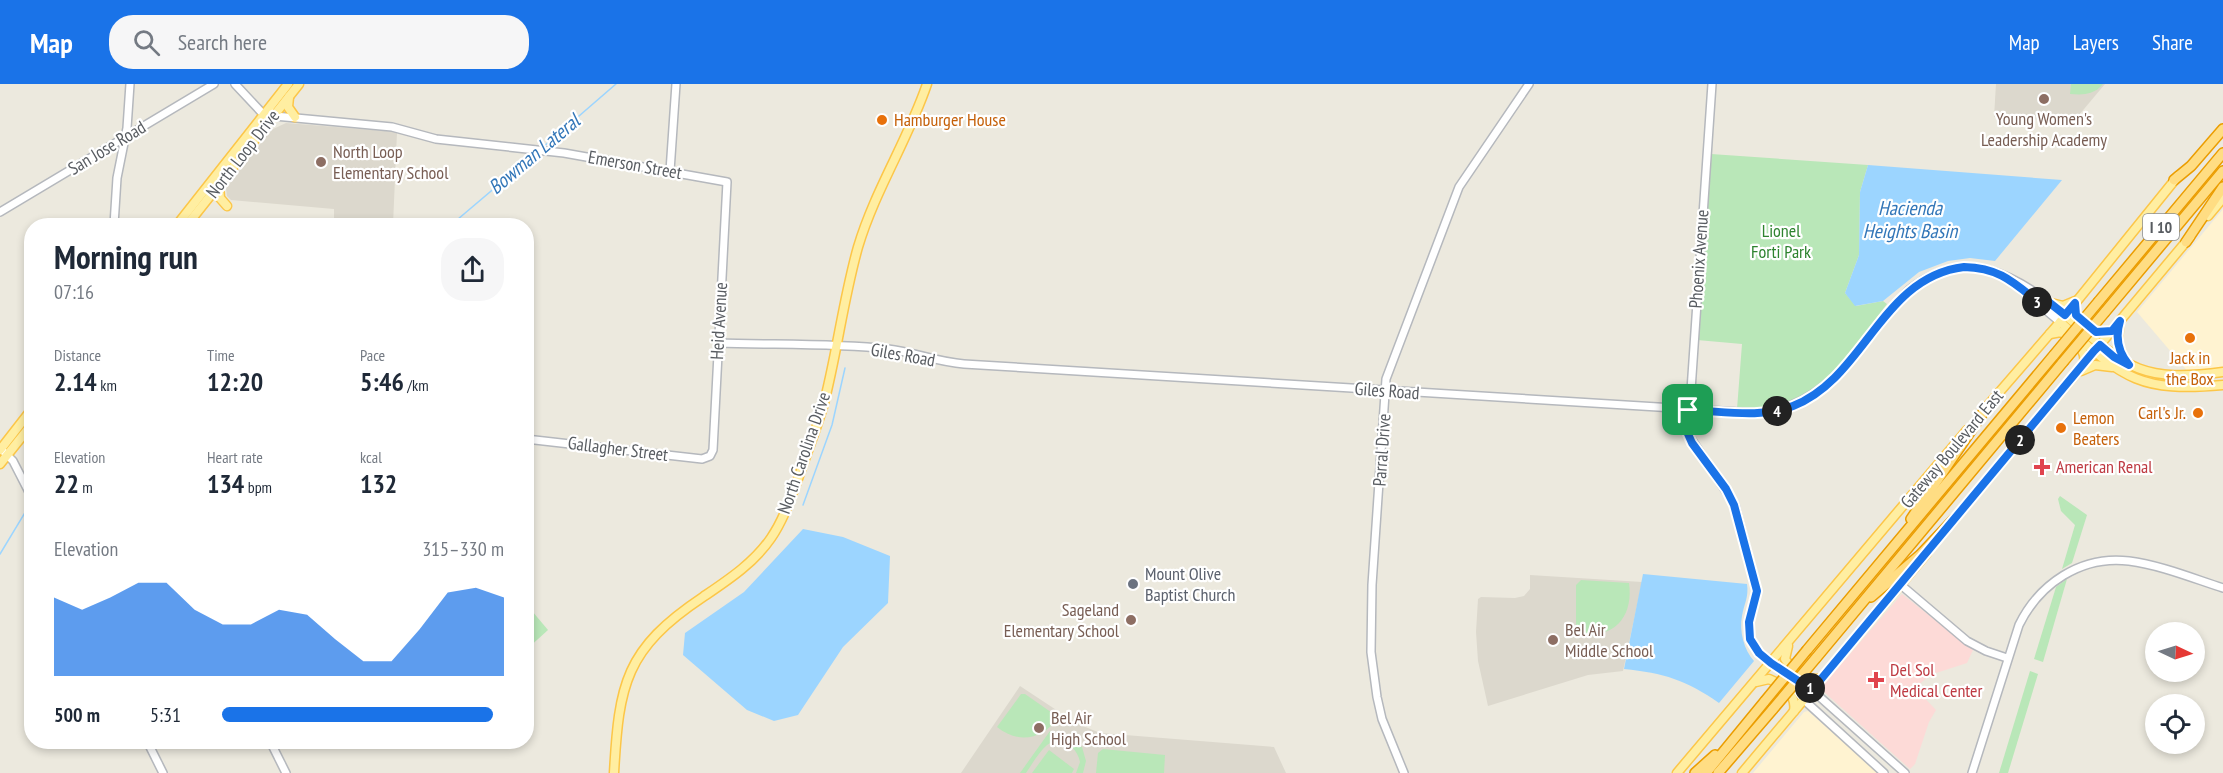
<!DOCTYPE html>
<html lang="en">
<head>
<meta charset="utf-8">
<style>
  :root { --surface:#fff; --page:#f6f6f7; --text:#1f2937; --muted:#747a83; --accent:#1a73e8 }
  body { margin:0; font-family:"PT Sans Narrow",sans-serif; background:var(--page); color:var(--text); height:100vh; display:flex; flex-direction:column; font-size:22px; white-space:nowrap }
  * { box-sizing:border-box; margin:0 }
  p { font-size:20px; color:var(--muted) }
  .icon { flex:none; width:33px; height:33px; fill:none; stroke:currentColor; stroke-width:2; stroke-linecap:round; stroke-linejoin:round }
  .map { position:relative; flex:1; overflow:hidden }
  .panel { position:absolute; left:24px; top:134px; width:510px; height:531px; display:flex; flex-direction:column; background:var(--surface); border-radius:24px; box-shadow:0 3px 9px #0003 }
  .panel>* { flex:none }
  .needle { width:39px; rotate:94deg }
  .tools { position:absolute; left:2145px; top:538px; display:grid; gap:12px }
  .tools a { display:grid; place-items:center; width:60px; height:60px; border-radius:50%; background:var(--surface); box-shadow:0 3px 9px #0003; font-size:30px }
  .pin { position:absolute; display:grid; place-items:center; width:51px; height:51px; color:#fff; margin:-26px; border-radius:12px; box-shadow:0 3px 9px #0006 }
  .km { position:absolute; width:30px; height:30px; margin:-15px; border-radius:50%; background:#222; color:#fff; font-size:16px; line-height:30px; text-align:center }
  .round { display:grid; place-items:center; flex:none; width:63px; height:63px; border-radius:24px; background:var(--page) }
  .summary { display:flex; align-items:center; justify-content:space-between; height:102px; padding:0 30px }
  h1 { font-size:33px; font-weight:800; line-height:45px }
  .metrics { display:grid; grid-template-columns:repeat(3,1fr); gap:9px; height:102px; padding:6px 30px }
  .metrics div { display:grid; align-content:center }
  .metrics b { font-size:26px; font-weight:800 }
  .metrics small { font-size:16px; font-weight:400 }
  .metrics p { font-size:16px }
  .chart { height:168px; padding:12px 30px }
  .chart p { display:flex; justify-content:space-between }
  .chart svg { width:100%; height:108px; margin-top:6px; fill:var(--accent); opacity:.7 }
  ul { padding:0 30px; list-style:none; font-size:20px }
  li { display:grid; grid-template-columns:96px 72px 1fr; align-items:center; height:45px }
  li i { height:15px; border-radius:8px; background:var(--accent) }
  header { display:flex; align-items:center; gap:36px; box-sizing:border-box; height:84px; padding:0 30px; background:var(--accent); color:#fff }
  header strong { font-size:28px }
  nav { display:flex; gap:33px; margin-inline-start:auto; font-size:21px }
  .search { width:420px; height:54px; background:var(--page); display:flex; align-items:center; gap:15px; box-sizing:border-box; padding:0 21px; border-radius:24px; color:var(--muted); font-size:22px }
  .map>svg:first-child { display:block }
</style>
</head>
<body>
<header>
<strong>Map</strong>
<div class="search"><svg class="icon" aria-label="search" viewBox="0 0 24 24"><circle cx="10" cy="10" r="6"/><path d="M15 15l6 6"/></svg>Search here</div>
<nav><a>Map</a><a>Layers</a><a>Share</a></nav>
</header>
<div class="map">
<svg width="2223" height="689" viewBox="0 0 2223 689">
  <rect width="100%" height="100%" fill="#ece9de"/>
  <!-- commercial -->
  <g fill="#fff3d1">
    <polygon points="2223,125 2223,286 2189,289 2137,228"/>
    <polygon points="1808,627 1879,689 1753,689 1804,628"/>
  </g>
  <!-- education -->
  <g fill="#dcd8cd">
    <polygon points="1996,0 2105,0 2079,31 2062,37 1994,33"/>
    <polygon points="286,39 397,48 393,141 334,141 334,125 231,116 227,112 226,104 271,46"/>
    <polygon points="1530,491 1642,498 1623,587 1588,591 1488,622 1478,577 1476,548 1478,515 1481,513 1515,514 1524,512 1530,505"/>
    <polygon points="1020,602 1076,639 1100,649 1274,663 1286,689 961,689"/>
  </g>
  <!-- medical -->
  <polygon fill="#fddad7" points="1902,510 1973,566 1967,579 1930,591 1915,604 1936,626 1929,638 1915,680 1910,685 1823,607 1823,601"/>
  <!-- green -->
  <g fill="#b9e7b8">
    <path d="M2071,0H2103C2094,11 2083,11 2070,10Z"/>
    <path d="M1711,70L1868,81L1860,108L1859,171L1845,209L1856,222L1883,217L1887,220C1863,251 1829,305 1792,319C1774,325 1756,325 1737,325L1742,260L1697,256Z"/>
    <polygon points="2060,412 2087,431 2072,479 2062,485 2075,441 2061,427 2058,415"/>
    <polygon points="2067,495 2043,578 2034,575 2056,503"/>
    <path d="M1581,496L1629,499C1634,534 1612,557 1576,549V501Z"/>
    <polygon points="527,521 548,546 527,565 526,565"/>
    <polygon points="2030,587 2038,590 2008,689 1999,689"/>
    <path d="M1021,610H1025L1058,633C1043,656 1018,660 997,643Z"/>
    <path d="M1050,647L1055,650L1054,652H1065L1082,663L1086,677L1083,689H1076L1080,678C1077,663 1062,651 1047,661C1039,668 1032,680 1026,689H1020Z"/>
    <polygon points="1103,665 1165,671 1164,689 1096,689 1098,669"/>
    <polygon points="1049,666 1074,685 1072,689 1032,689"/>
  </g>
  <!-- water -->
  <g fill="#9cd5ff">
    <polygon points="1868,81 2062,96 1995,177 1970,174 1948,177 1919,188 1883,217 1855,222 1845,209 1859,171 1860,108"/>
    <polygon points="803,445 843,453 890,472 888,519 843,563 798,631 774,637 747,626 683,571 685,549 744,508"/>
    <path d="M1643,490L1747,500C1749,513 1744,520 1742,532C1739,547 1744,566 1754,577L1719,619C1686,596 1664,589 1624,585Z"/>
  </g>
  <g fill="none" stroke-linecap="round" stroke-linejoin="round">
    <!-- stream -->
    <g stroke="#9cd5ff" stroke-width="1.5">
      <polyline points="542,64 616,0"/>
      <polyline points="451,141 536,69"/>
      <polyline points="803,421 832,341 845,284"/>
      <polyline points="0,470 32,417"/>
    </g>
    <defs>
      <g id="minor">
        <polyline points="235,0 264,31 392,43 436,55 564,69 727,98 713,366 710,372 702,375 526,355"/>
        <polyline points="1712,0 1688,350 1735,421 1757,507 1749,538 1750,555 1754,561 1759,569 1771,579 1812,606 1905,689"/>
        <polyline points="670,87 676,0"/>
        <polyline points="0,128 214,0"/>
        <polyline points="114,141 117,94 127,44 130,0"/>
        <polyline points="2011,197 2060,238"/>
        <path d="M718,259C774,261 832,259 888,265C914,268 937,278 964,280L1755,329C1832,325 1861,255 1909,206C1966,161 2017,191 2065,231"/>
        <polyline points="4,368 13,377 32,414"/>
        <polyline points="1901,501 1967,557 1986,567 2007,574"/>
        <polyline points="1791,601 1804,616 1884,689"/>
        <polyline points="147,657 163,689"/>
        <polyline points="270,657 286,689"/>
        <polyline points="1404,689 1382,635 1377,613 1371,568 1372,501 1386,295 1459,103 1529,0"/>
        <path d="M1972,689L2019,541C2039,500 2081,471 2129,477C2160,481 2192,494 2223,504"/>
      </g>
      <g id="major">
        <polyline points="289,13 288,23 295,33"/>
        <polyline points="219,101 220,114 227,122"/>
        <polyline points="2208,132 2223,114"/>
        <polyline points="177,141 288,0"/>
        <polyline points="187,141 299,0"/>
        <polyline points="2051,219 2063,222 2075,217"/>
        <polyline points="2075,219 2076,231 2096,248 2111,247"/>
        <path d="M2065,231C2126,283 2139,299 2223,288"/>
        <path d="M2060,238C2122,292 2136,309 2223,301"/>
        <polyline points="2119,240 2118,261 2126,278"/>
        <path d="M2050,250L2061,248C2072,256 2087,264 2084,279"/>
        <polyline points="2081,287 2095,281 2112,283"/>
        <polyline points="1983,327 2060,238 2178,92"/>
        <polyline points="0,366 32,325"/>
        <polyline points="0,380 32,340"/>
        <polyline points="1950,440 2190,153"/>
        <path d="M1788,562L1785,575C1793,588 1808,598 1822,594"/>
        <path d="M1756,598L1769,595C1783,601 1797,610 1794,627"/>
        <path d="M614,689C619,600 625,565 703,513C728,496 754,479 771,454C784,435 791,413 799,392C807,369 816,346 823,323C837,270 843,216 858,163C875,106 908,56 927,0"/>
        <polyline points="1677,689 1967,346"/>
        <polyline points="1742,689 1927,469"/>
      </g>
      <g id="highway">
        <polyline points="2174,96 2191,82 2223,45"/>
        <polyline points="2186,158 2223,103"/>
        <polyline points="2099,217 2223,69"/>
        <polyline points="2105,228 2223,87"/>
        <polyline points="1911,435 1987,323"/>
        <polyline points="1871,513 1920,471 1954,435"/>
        <polyline points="1807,566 2054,271"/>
        <polyline points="1816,574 2063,278"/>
        <polyline points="1695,689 1715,671"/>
        <polyline points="1706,689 1765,617"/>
        <polyline points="1718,689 1773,625"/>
      </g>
    </defs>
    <!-- minor casing -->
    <use href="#minor" stroke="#b5b8bd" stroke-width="10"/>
    <!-- major casing -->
    <use href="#major" stroke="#fcc648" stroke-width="11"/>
    <!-- highway casing -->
    <use href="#highway" stroke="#eb9d00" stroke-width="12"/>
    <!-- minor -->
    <use href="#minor" stroke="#fff" stroke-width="7"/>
    <!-- major -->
    <use href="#major" stroke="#ffeea1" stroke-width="8"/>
    <!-- highway -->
    <use href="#highway" stroke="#ffdd83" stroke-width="9"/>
    <defs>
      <g id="highway-bridge">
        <polyline points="2054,271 2099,217"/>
        <polyline points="2063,278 2105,228"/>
        <polyline points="1765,617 1807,566"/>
        <polyline points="1773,625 1816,574"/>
      </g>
    </defs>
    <!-- highway-bridge casing -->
    <use href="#highway-bridge" stroke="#eb9d00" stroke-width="12" stroke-linecap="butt"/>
    <!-- highway-bridge -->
    <use href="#highway-bridge" stroke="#ffdd83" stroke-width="9"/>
  </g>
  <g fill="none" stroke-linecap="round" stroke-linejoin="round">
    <defs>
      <path id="route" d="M1964,183C2001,184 2014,199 2042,221L2046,216L2065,231L2075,219L2076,231L2096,248L2112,247L2120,237C2115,253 2118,268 2129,281L2114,273L2100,261L2094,267L1812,606L1771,579L1759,569L1750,555L1749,538L1757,507L1734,421L1726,405L1692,359L1688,350V326C1723,327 1760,335 1793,322C1865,294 1881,193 1964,183Z"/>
    </defs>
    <!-- route casing -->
    <use href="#route" stroke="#fff" stroke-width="12"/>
    <!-- route -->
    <use href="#route" stroke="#1a73e8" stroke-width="8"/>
  </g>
  <!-- markers -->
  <g fill="#8d6e63" stroke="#fff" stroke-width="2">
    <circle cx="2044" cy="15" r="6"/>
    <circle cx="321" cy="78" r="6"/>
    <circle cx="1131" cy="536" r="6"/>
    <circle cx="1553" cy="556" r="6"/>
    <circle cx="1039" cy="644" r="6"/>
  </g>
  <g fill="#e8710a" stroke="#fff" stroke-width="2">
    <circle cx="882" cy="36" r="6"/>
    <circle cx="2190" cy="254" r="6"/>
    <circle cx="2198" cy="329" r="6"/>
    <circle cx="2061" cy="344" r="6"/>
  </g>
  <g fill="#e0444e" stroke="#fff" stroke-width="2">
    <path d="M2039 374h6v6h6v6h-6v6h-6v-6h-6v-6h6z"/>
    <path d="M1873 587h6v6h6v6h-6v6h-6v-6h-6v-6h6z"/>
  </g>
  <circle fill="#6b7280" stroke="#fff" stroke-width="2" cx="1133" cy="500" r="6"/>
  <g text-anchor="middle" stroke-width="4.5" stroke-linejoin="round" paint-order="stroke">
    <!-- shield labels -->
    <rect fill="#fff" stroke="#8a8d90" stroke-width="1.5" x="2143" y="130" width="36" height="26" rx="4.5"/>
    <g font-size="16" font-weight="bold" fill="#585c61">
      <text x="2161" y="149">I 10</text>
    </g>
    <!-- education labels -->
    <g font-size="18" fill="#785e54" stroke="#fff" text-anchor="start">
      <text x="2044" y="41" text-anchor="middle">Young Women's<tspan x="2044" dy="21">Leadership Academy</tspan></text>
      <text x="333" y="74">North Loop<tspan x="333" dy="21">Elementary School</tspan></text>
      <text x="1119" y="532" text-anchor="end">Sageland<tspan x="1119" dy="21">Elementary School</tspan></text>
      <text x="1565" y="552">Bel Air<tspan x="1565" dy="21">Middle School</tspan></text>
      <text x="1051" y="640">Bel Air<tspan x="1051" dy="21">High School</tspan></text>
    </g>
    <!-- food labels -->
    <g font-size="18" fill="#c56008" stroke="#fff" text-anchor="start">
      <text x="894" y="42">Hamburger House</text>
      <text x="2190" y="280" text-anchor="middle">Jack in<tspan x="2190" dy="21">the Box</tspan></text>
      <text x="2186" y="335" text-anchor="end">Carl's Jr.</text>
      <text x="2073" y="340">Lemon<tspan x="2073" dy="21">Beaters</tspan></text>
    </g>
    <!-- street labels -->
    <g font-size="18" fill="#585c61" stroke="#fff">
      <text transform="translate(107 64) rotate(-31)" y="6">San Jose Road</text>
      <text transform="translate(243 70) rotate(-52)" y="6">North Loop Drive</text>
      <text transform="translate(635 81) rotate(10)" y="6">Emerson Street</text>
      <text transform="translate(1699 175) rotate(-86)" y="6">Phoenix Avenue</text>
      <text transform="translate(719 237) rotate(-87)" y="6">Heid Avenue</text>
      <text transform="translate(903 271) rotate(10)" y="6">Giles Road</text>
      <text transform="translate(1387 307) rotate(4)" y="6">Giles Road</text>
      <text transform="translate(618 365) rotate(7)" y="6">Gallagher Street</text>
      <text transform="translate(1952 365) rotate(-50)" y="6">Gateway Boulevard East</text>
      <text transform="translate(1382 366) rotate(-86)" y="6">Parral Drive</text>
      <text transform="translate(804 369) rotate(-71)" y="6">North Carolina Drive</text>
    </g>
    <!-- park labels -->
    <g font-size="18" fill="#2e832f" stroke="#fff">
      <text x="1781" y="153">Lionel<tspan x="1781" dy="21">Forti Park</tspan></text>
    </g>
    <!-- health labels -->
    <g font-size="18" fill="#be3a42" stroke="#fff" text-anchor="start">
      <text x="2056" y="389">American Renal</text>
      <text x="1890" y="592">Del Sol<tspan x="1890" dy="21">Medical Center</tspan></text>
    </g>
    <!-- worship labels -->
    <g font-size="18" fill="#5b616d" stroke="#fff" text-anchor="start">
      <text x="1145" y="496">Mount Olive<tspan x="1145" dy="21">Baptist Church</tspan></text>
    </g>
    <!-- water labels -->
    <g font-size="20" font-style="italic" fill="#3276b8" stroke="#fff">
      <text transform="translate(534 70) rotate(-40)" y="7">Bowman Lateral</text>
      <text x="1910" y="131">Hacienda<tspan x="1910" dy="23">Heights Basin</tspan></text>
    </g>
  </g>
</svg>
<div class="tools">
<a><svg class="needle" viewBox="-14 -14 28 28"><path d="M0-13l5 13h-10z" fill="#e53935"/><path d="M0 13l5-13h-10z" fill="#747a83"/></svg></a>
<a><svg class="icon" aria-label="locate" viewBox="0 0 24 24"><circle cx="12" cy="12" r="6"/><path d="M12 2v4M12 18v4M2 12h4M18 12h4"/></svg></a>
</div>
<div class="pin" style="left:1688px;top:326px;background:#1e9e55"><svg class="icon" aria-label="arrive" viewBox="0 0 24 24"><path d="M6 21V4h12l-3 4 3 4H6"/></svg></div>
<b class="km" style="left:1810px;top:604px">1</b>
<b class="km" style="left:2020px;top:356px">2</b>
<b class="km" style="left:2037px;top:218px">3</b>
<b class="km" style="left:1777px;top:327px">4</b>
<section class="panel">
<div class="summary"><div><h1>Morning run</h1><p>07:16</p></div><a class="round"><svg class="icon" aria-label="share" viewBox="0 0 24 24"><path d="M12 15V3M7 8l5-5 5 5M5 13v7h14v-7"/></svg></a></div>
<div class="metrics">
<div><p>Distance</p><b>2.14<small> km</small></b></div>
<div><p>Time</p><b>12:20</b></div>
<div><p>Pace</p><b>5:46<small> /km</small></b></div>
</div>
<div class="metrics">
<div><p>Elevation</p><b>22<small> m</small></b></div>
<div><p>Heart rate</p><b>134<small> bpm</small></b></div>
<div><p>kcal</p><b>132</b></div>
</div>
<div class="chart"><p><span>Elevation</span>315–330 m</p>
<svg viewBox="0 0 160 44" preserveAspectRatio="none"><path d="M0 44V12L10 17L20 12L30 6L40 6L50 17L60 23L70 23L80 17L90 19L100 29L110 38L120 38L130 25L140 10L150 8L160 12V44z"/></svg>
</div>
<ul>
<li><b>500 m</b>5:31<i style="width:96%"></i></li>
</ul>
</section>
</div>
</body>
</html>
